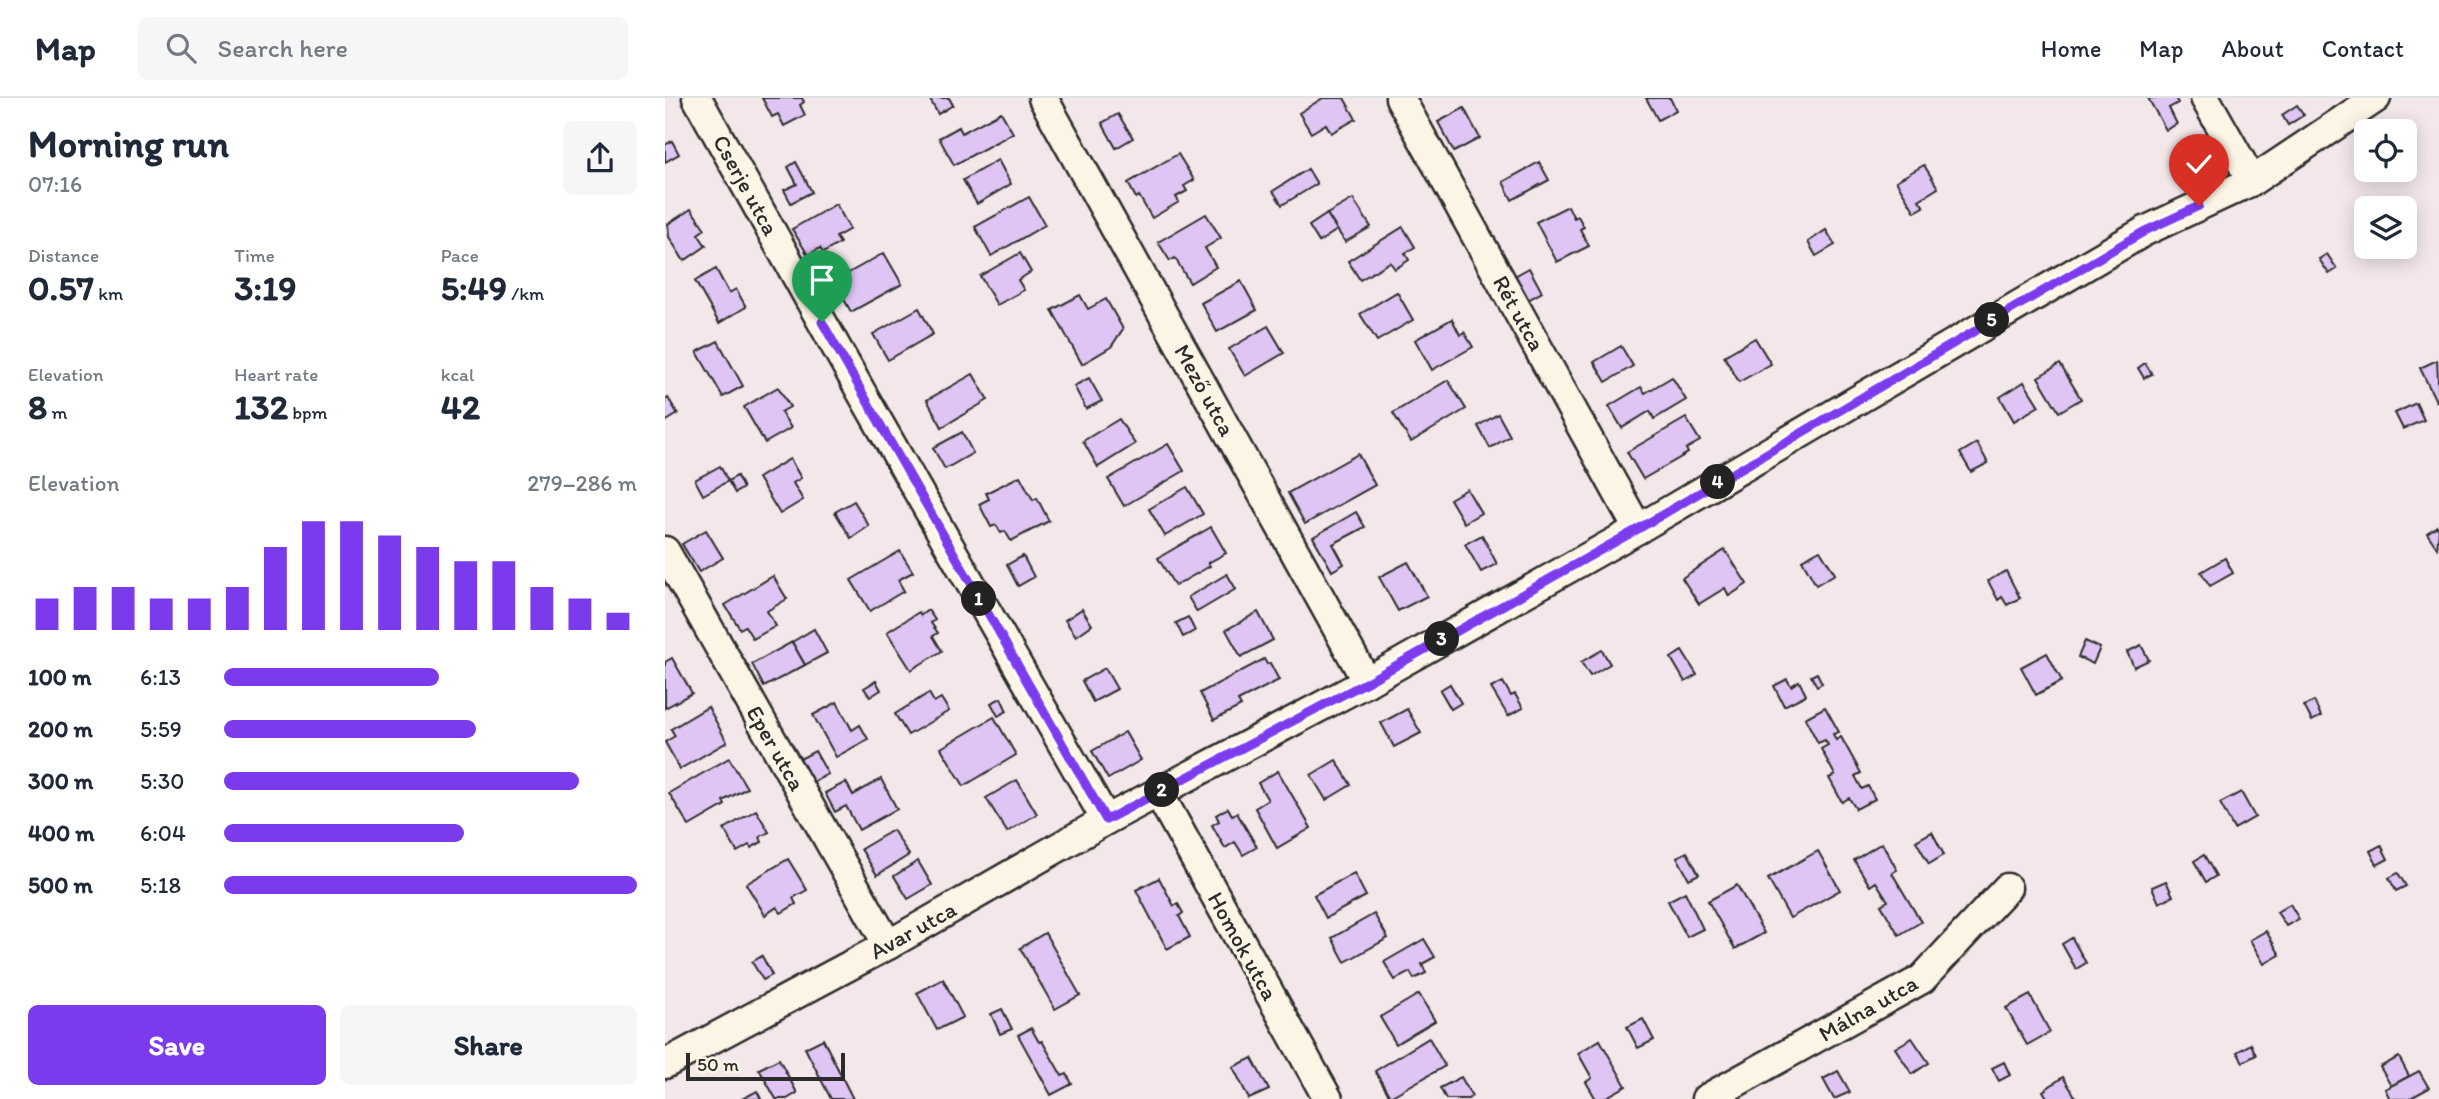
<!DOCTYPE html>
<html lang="en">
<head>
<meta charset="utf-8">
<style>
  :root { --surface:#fff; --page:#f6f6f7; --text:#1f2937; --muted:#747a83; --line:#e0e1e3; --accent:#7c3aed }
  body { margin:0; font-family:Itim,sans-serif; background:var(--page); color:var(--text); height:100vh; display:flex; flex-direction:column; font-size:26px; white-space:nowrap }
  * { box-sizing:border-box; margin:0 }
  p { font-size:23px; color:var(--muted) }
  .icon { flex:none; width:38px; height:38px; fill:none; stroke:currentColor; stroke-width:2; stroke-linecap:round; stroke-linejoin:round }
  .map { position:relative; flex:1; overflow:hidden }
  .panel { display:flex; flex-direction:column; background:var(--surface); width:665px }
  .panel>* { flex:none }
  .controls { position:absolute; left:1689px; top:21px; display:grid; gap:14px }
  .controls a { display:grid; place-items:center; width:63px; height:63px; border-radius:10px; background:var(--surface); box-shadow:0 4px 18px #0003; font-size:35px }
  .scale { position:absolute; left:21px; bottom:18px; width:159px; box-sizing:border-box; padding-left:7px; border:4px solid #2b2b2b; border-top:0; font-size:19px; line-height:24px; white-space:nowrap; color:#2b2b2b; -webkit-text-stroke:5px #fcf5e5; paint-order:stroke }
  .pin { position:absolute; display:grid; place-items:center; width:60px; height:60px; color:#fff; margin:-72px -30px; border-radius:50% 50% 50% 0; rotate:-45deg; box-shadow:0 0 7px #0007 }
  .pin .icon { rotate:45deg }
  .km { position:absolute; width:35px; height:35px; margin:-18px; border-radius:50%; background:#222; color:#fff; font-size:19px; line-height:35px; text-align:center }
  .round { display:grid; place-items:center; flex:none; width:74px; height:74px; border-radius:10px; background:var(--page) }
  .head { display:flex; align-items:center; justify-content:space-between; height:119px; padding:0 28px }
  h1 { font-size:38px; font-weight:700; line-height:52px }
  .metrics { display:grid; grid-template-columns:repeat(3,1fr); gap:10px; height:119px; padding:7px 28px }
  .metrics div { display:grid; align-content:center }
  .metrics b { font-size:35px; font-weight:700 }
  .metrics small { font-size:19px; font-weight:400 }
  .metrics p { font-size:19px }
  .chart { height:196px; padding:14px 28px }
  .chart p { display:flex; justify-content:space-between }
  .chart svg { width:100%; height:126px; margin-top:7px; stroke:var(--accent); stroke-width:6 }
  .primary-button { display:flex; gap:14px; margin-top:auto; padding:14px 28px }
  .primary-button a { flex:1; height:80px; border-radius:10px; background:var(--accent); color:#fff; font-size:28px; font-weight:700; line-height:80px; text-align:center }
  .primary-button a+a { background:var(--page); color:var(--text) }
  ul { padding:0 28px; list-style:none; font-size:23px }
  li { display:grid; grid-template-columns:112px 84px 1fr; align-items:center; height:52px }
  li i { height:18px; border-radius:9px; background:var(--accent) }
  header { display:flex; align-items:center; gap:42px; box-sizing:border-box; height:98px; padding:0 35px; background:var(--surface); border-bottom:2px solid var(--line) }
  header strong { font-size:33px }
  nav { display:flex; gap:38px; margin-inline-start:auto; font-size:24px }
  .search { width:490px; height:63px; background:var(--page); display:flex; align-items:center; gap:18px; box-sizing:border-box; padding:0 24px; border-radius:10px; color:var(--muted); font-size:26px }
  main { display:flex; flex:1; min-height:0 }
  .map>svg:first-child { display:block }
</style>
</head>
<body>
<header>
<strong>Map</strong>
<div class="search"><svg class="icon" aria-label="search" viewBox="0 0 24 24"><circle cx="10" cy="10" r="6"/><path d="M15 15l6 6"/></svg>Search here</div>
<nav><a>Home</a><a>Map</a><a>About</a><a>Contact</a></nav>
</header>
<main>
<section class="panel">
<div class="head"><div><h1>Morning run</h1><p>07:16</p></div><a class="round"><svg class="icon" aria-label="share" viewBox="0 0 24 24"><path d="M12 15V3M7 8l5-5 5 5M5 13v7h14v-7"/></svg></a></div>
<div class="metrics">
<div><p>Distance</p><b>0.57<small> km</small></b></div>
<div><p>Time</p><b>3:19</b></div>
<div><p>Pace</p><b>5:49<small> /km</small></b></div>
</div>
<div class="metrics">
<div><p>Elevation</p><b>8<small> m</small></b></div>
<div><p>Heart rate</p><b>132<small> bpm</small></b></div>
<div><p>kcal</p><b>42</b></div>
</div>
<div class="chart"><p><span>Elevation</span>279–286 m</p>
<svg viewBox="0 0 160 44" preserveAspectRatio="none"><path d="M5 44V33M15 44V29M25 44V29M35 44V33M45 44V33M55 44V29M65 44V15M75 44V6M85 44V6M95 44V11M105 44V15M115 44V20M125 44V20M135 44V29M145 44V33M155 44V38"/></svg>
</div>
<ul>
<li><b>100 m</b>6:13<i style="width:52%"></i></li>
<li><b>200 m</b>5:59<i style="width:61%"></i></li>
<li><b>300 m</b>5:30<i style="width:86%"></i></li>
<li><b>400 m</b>6:04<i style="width:58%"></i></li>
<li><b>500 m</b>5:18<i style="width:100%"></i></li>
</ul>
<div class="primary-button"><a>Save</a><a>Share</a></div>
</section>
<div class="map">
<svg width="1774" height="1001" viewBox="0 0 1774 1001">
  <rect width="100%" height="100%" fill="#f3e7ea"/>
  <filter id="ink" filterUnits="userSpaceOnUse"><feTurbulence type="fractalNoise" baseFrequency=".0143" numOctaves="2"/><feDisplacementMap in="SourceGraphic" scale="14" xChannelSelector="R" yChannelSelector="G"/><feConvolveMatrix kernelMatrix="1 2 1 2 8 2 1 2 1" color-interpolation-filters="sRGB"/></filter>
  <g filter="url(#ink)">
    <!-- building -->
    <g fill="#dec5f4" stroke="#2b2b2b" stroke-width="2">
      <polygon points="97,0 137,0 139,4 135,7 140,17 119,28 113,16 107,19"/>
      <polygon points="264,0 284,0 288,7 273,16"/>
      <polygon points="658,0 679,0 691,21 666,35 661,26 646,35 634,15"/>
      <polygon points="981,0 1005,0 1011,12 993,22"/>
      <polygon points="1483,0 1510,0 1513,5 1504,10 1512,26 1501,32"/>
      <polygon points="1632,7 1639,17 1623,27 1617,17"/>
      <polygon points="799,10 815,40 789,54 773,24"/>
      <polygon points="336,14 348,35 289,67 274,40 294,29 297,35"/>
      <polygon points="453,16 468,40 451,50 437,25"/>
      <polygon points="7,43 14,56 0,64 0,47"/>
      <polygon points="513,56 529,82 519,88 522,93 511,99 514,104 487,120 474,98 471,100 463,85"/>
      <polygon points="333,62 346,86 312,106 298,82"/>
      <polygon points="131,64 147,94 126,105 119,92 132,86 123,69"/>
      <polygon points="874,64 884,82 847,102 838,84"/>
      <polygon points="1259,67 1273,90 1254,102 1259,109 1250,114 1231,83"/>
      <polygon points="643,71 652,86 617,107 608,93"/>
      <polygon points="364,99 380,127 326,158 310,129"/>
      <polygon points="688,101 706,129 680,144 662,116"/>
      <polygon points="171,106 185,131 171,139 175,145 158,155 155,150 143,157 127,131"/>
      <polygon points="903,108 909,120 913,118 919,129 915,131 924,148 892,164 871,124"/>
      <polygon points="26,111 40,131 33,136 41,148 19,163 4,139 3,126"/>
      <polygon points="541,116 556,140 540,150 551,169 525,185 510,160 505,163 493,144"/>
      <polygon points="662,116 672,132 654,144 644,128"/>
      <polygon points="738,129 750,149 740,155 744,162 730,171 725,164 695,182 683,163"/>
      <polygon points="1161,132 1170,147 1151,158 1143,144"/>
      <polygon points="219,155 237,186 186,214 175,194 165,200 156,186 169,179 171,182"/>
      <polygon points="355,155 366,174 353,182 359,192 332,207 315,178"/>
      <polygon points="1662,156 1672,171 1664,176 1654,161"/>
      <polygon points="864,170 877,194 854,207 841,183"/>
      <polygon points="51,171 64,195 71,191 81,209 54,225 30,183"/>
      <polygon points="576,183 592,212 552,234 536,205"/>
      <polygon points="732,194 748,222 712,243 695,216"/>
      <polygon points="415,197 423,211 441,201 458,231 446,249 417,266 387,212"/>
      <polygon points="254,210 268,236 223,262 208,236"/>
      <polygon points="787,221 795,237 799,234 808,249 767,272 750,242"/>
      <polygon points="603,228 619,255 580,278 564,251"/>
      <polygon points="1090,240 1106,266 1074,284 1059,258"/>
      <polygon points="53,243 78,288 58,299 32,254"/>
      <polygon points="956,248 968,268 941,284 929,264"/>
      <polygon points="1772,262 1774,302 1771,303 1755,270"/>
      <polygon points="1480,265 1487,276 1479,280 1473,270"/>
      <polygon points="1395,266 1416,301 1394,314 1373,279"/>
      <polygon points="308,276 323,302 277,329 262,302"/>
      <polygon points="1007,279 1021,302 989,321 985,313 957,330 944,308 976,289 980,295"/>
      <polygon points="424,280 437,303 421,311 409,288"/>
      <polygon points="783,282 801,311 746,344 728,315"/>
      <polygon points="1359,284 1374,308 1349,323 1335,299"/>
      <polygon points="113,289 125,309 116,314 126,330 100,345 79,309"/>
      <polygon points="3,300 13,316 0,324 0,302"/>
      <polygon points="1751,305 1759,322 1738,331 1730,315"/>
      <polygon points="833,316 845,338 825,350 813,328"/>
      <polygon points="1021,320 1035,343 1021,351 1023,355 978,381 962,354"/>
      <polygon points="454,321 470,346 433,369 418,343"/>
      <polygon points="297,334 308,355 280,371 268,350"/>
      <polygon points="1312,345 1323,365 1306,374 1295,355"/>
      <polygon points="503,346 519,373 459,408 443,381"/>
      <polygon points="693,356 710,387 640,426 623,395"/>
      <polygon points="125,361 136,380 128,385 138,402 115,416 93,380"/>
      <polygon points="55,368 63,383 38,397 30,382"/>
      <polygon points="72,378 78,390 70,395 63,383"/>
      <polygon points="355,378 368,402 372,400 384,423 346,443 340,433 336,435 331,427 326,429 314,406 324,401 321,395"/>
      <polygon points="522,389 538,416 500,438 484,411"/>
      <polygon points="802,391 816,415 799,425 785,401"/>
      <polygon points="189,403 204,428 186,440 170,414"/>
      <polygon points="691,414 700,429 668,446 679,466 667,473 648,439"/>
      <polygon points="1772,428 1774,432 1772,450 1762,435"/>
      <polygon points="546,429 561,455 543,465 545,468 510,488 493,460"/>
      <polygon points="41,432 58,460 34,474 17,446"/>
      <polygon points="817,437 832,466 816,474 800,446"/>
      <polygon points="1060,452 1082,486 1064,498 1060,490 1034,506 1017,480"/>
      <polygon points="1155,452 1170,476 1151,487 1137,462"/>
      <polygon points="235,453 248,474 233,482 239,493 205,513 186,482"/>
      <polygon points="358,458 369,479 353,488 342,467"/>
      <polygon points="1560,460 1568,475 1545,488 1536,474"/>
      <polygon points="743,464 762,498 733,513 714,479"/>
      <polygon points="1341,473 1355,500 1342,507 1337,499 1333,502 1323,483"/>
      <polygon points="562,476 571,491 532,514 523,499"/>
      <polygon points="108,478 122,501 102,513 111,528 88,541 80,528 75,531 60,507"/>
      <polygon points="417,511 427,527 411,538 400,522"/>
      <polygon points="263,512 270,522 266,525 273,535 268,538 277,553 246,572 222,534 254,514 256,517"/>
      <polygon points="593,514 608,542 576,559 561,532"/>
      <polygon points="523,519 530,533 518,539 511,525"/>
      <polygon points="149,531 162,555 140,567 127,544"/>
      <polygon points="1420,543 1435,550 1428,566 1413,559"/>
      <polygon points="127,544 140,567 99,589 87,566"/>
      <polygon points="1476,547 1484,562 1469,569 1462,554"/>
      <polygon points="937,552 945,566 925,578 916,564"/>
      <polygon points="1017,553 1032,577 1020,584 1006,560"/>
      <polygon points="1382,555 1397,583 1371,597 1356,569"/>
      <polygon points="7,560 27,595 0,610 0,564"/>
      <polygon points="599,561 602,566 605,565 614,582 573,603 576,608 549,622 535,595"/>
      <polygon points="440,570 452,591 428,604 417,583"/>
      <polygon points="1152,575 1157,585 1152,588 1146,578"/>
      <polygon points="1122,581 1126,588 1134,583 1141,597 1119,608 1109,588"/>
      <polygon points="211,583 216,592 205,599 199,590"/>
      <polygon points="838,584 846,598 850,596 858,610 843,618 826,590"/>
      <polygon points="785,586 796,605 786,611 775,592"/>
      <polygon points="264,595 269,604 276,600 284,613 243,637 230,616"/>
      <polygon points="336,600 342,613 333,618 326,605"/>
      <polygon points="1649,603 1656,618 1647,623 1639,608"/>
      <polygon points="172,604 187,632 195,627 203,641 171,659 148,617"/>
      <polygon points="43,609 62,644 15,671 0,644 10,638 6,631"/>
      <polygon points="1160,609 1174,634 1168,636 1171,642 1176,639 1196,675 1190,678 1197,691 1203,688 1210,701 1191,711 1184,700 1177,704 1164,680 1170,677 1156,651 1163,647 1160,642 1153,645 1140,620"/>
      <polygon points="742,611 756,635 729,649 716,625"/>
      <polygon points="329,619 351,657 299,688 276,650"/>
      <polygon points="460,634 476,662 443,681 427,653"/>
      <polygon points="150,653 163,676 143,687 131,663"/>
      <polygon points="64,660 82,690 58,703 60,707 24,728 4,695"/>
      <polygon points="671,662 686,687 661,702 646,677"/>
      <polygon points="613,673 646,730 612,750 590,710 603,702 593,685"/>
      <polygon points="216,681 232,711 194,732 181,708 170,714 160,695 181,684 188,697"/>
      <polygon points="352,682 372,716 342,734 321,700"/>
      <polygon points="1576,694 1590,719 1569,731 1555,705"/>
      <polygon points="563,710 567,717 572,715 592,749 578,757 570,744 560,750 547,727 554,723 551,717"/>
      <polygon points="91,712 104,734 95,739 97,744 86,750 84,747 72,754 59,731"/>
      <polygon points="228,732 244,757 212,777 196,751"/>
      <polygon points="1267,734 1279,757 1264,766 1251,743"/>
      <polygon points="1217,745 1232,772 1227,775 1256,824 1234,837 1216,807 1223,803 1211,784 1205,788 1189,762"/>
      <polygon points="1716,747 1723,761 1712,767 1705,753"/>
      <polygon points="1153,753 1175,792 1125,820 1103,781"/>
      <polygon points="1022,754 1034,776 1024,781 1012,759"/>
      <polygon points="1539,757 1551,778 1541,784 1529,763"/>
      <polygon points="123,761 142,792 128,800 131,806 116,815 112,809 100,817 81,786"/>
      <polygon points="253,763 267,787 243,801 229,778"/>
      <polygon points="689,775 701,798 661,820 649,797"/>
      <polygon points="1733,775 1741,788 1731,793 1724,780"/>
      <polygon points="494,780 509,808 513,806 518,815 514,818 525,839 502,851 471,792"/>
      <polygon points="1501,783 1508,798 1494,805 1487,789"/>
      <polygon points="1072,787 1099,835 1070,851 1043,803"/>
      <polygon points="1020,794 1038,831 1022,839 1003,803"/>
      <polygon points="1625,806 1634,821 1621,828 1612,814"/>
      <polygon points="709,816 723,840 680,864 667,840"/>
      <polygon points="1601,833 1615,857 1599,866 1585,842"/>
      <polygon points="380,835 415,897 390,911 355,850"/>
      <polygon points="1407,840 1421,865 1411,871 1397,846"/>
      <polygon points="759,841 770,859 757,866 761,875 749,881 745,874 730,882 719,864"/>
      <polygon points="97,858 107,877 98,882 87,864"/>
      <polygon points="278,881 298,919 272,932 252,895"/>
      <polygon points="754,896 770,923 731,946 715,919"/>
      <polygon points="1365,897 1385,934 1362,947 1341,910"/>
      <polygon points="337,911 347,931 335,936 326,916"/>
      <polygon points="978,921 989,942 973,950 962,929"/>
      <polygon points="366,930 374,944 377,943 397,978 402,976 407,986 386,997 353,937"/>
      <polygon points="764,940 780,968 725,999 710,973"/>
      <polygon points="1247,940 1264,965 1247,976 1230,950"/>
      <polygon points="158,941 188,1001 166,1001 140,950"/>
      <polygon points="935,942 961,988 938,1001 931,1001 921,984 927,980 913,955"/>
      <polygon points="1586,946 1591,957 1578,964 1572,954"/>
      <polygon points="1734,959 1744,978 1726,988 1715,969"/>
      <polygon points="587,960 604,992 584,1001 568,969"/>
      <polygon points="114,961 132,995 122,1001 111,1001 94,971"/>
      <polygon points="1339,964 1345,977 1334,983 1327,970"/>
      <polygon points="1173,973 1185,994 1169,1001 1158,981"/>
      <polygon points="1754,973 1764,990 1744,1001 1725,1001 1720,991"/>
      <polygon points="796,979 807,998 803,1001 781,1001 775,990"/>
      <polygon points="1398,979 1410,998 1406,1001 1383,1001 1378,993"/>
      <polygon points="92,993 96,1001 77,1001"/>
    </g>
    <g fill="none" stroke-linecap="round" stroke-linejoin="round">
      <defs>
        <g id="minor">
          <polyline points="32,0 199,299 441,722"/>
          <polyline points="378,0 702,584"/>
          <polyline points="735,0 973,431"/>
          <polyline points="1540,0 1587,83"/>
          <polyline points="0,453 223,847"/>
          <polyline points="493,694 663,1001"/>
          <polyline points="0,966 223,847 441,722 702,584 973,431 1480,133 1587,83 1711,0"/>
          <polyline points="1041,1001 1257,881 1342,790"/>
        </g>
      </defs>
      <!-- minor casing -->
      <use href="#minor" stroke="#2b2b2b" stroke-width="33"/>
      <!-- minor -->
      <use href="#minor" stroke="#fcf5e5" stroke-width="28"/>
    </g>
  </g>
  <g fill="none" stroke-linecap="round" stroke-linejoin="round" filter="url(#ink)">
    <defs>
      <polyline id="route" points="157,224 441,722 702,584 973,431 1480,133 1534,108"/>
    </defs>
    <!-- route casing -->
    <use href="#route" stroke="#fff" stroke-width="14"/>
    <!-- route -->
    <use href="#route" stroke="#7c3aed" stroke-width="9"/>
  </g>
  <g text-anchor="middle" stroke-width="6" stroke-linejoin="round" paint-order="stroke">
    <!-- street labels -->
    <g font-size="23" fill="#2b2b2b" stroke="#fcf5e5">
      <text transform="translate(81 87) rotate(61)" y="8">Cserje utca</text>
      <text transform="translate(854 215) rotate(61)" y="8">Rét utca</text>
      <text transform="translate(540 292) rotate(61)" y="8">Mező utca</text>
      <text transform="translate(111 650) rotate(60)" y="8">Eper utca</text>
      <text transform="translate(248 832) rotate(-29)" y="8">Avar utca</text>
      <text transform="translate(578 848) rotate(61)" y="8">Homok utca</text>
      <text transform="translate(1203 910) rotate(-30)" y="8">Málna utca</text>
    </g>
  </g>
</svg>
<div class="controls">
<a><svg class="icon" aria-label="locate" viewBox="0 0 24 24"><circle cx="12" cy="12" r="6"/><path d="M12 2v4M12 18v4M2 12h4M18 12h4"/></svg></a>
<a><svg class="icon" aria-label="layers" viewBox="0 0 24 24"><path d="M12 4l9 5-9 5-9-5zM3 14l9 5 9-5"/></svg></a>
</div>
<div class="scale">50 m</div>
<div class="pin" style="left:157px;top:224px;background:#1e9e55"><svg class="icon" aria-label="arrive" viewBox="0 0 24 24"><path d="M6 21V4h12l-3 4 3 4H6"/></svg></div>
<div class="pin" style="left:1534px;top:108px;background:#d93025"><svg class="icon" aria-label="check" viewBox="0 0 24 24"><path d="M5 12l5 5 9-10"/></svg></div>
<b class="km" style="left:314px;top:501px">1</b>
<b class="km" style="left:497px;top:692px">2</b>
<b class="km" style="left:777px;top:541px">3</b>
<b class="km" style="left:1053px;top:384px">4</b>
<b class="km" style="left:1327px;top:222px">5</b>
</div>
</main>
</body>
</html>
